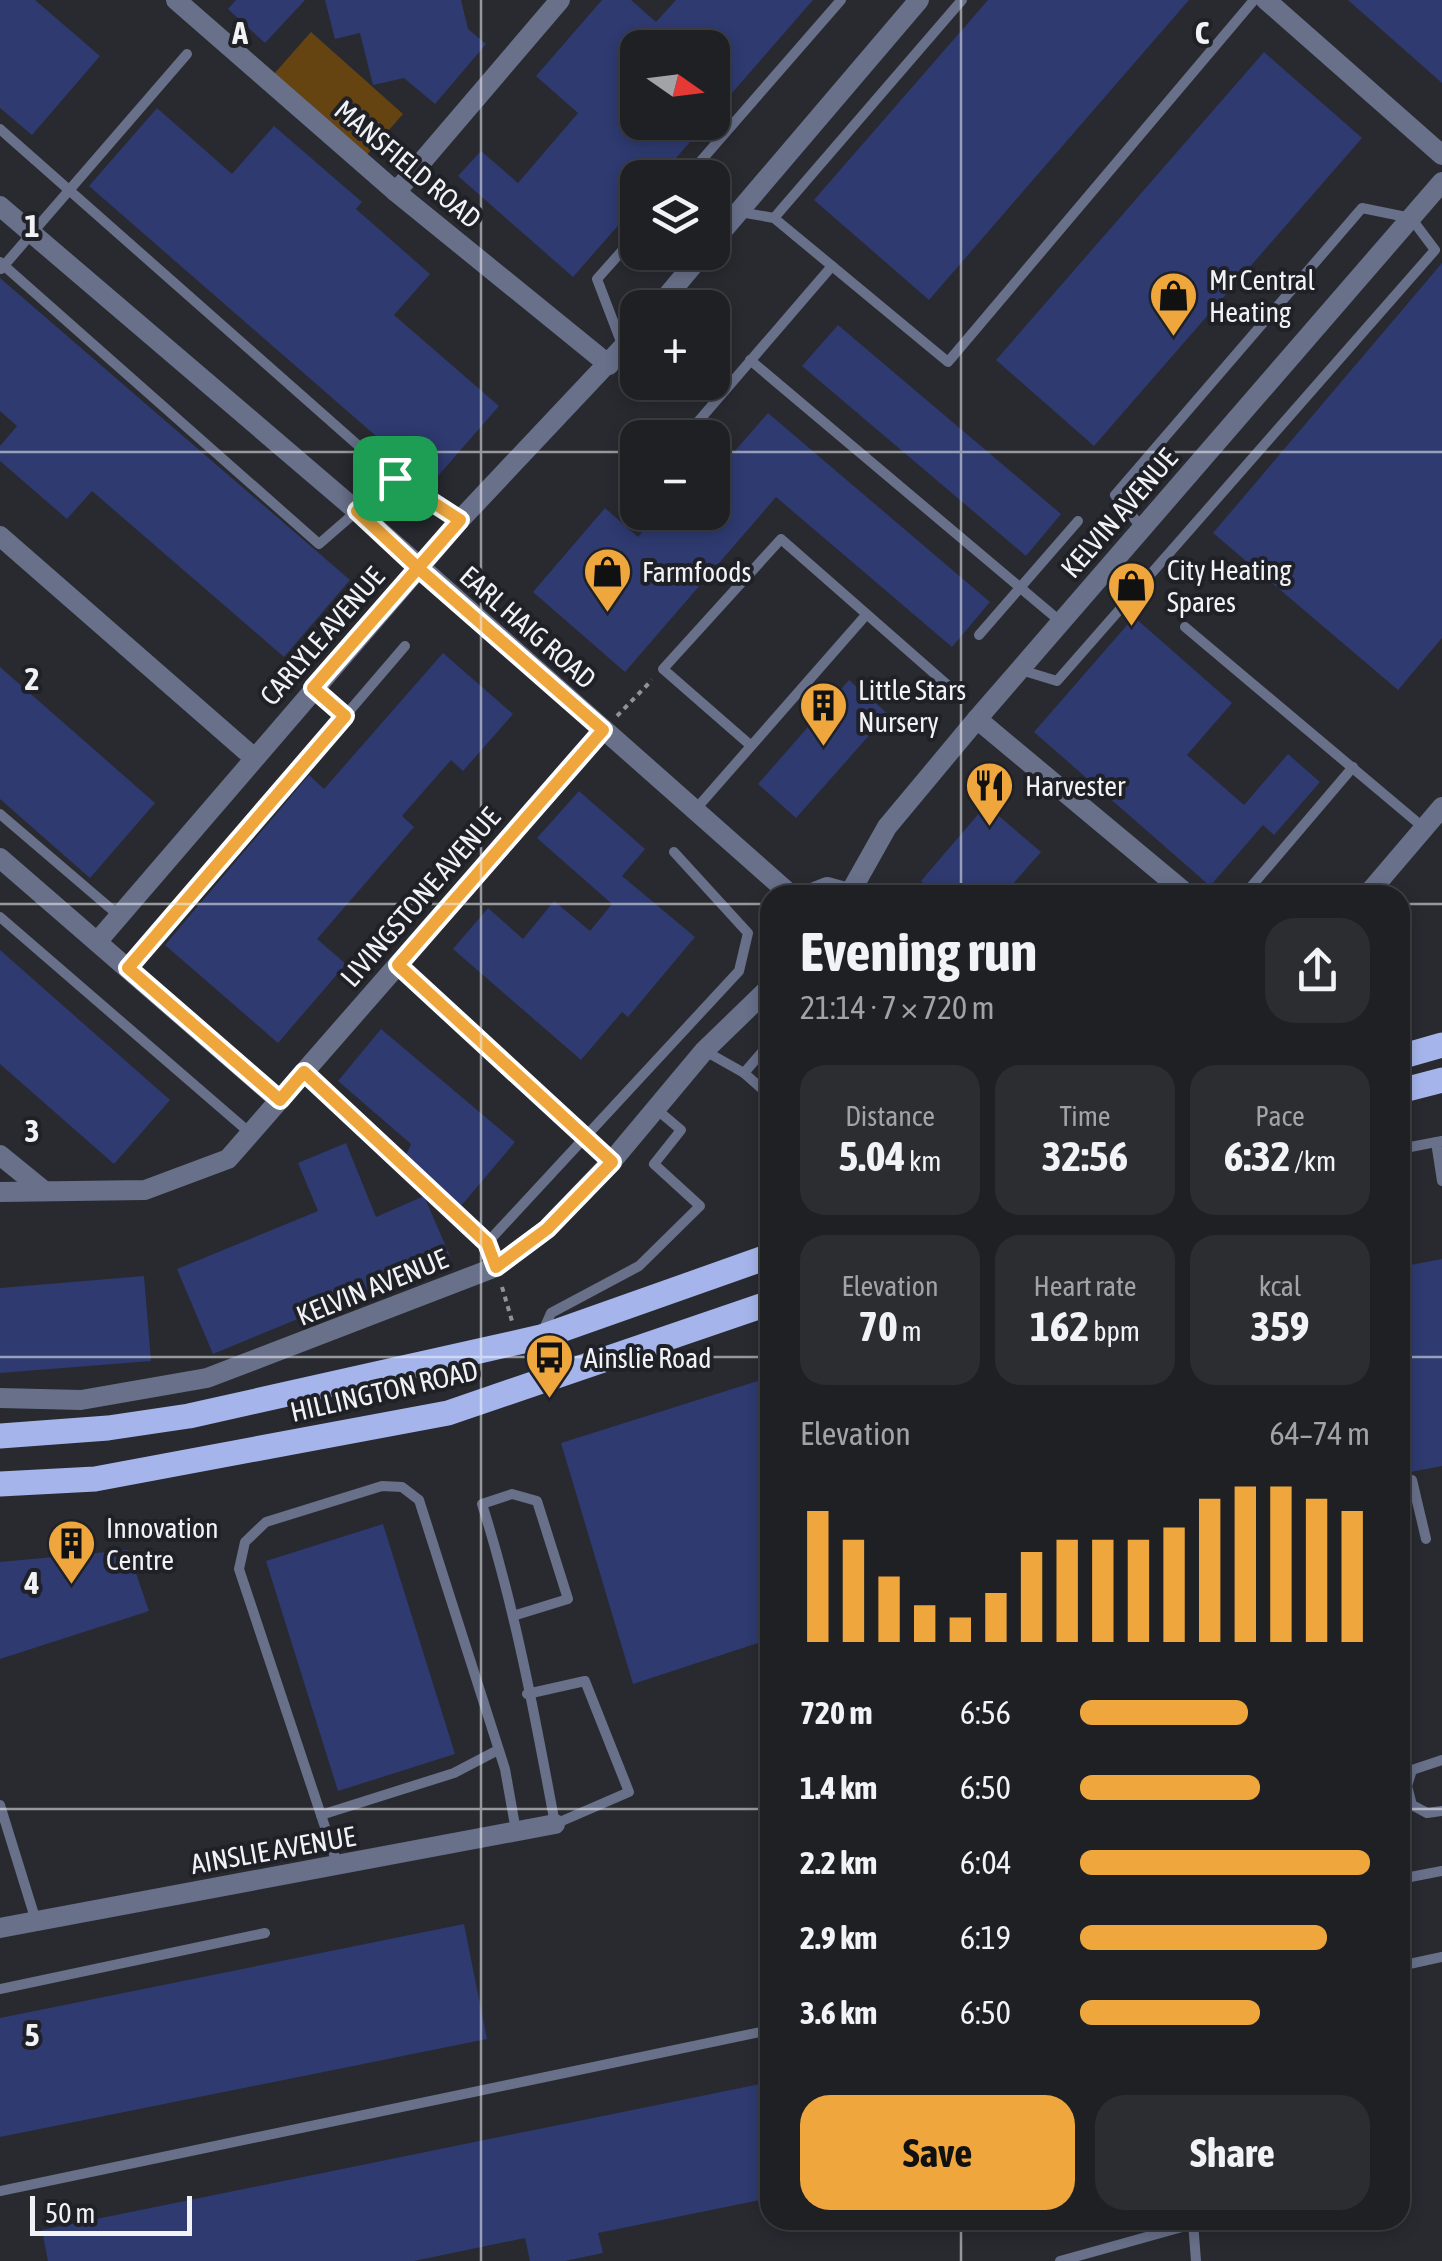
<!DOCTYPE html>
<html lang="en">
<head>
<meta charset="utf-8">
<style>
  :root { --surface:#1e2024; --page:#2b2d31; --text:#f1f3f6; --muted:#a1a3a6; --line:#3c3e41; --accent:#efa73d }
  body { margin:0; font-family:"Asap Condensed",sans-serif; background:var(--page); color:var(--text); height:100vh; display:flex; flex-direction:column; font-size:38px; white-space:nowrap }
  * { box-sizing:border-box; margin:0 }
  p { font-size:32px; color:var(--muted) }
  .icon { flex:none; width:55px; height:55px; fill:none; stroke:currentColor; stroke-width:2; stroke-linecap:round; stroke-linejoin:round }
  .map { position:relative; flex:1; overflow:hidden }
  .details { position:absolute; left:760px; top:885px; width:650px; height:1345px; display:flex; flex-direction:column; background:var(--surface); border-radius:30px; box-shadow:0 5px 15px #0003,0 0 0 2px var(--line) }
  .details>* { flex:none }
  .needle { width:65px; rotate:104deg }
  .tools { position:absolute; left:620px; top:30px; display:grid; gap:20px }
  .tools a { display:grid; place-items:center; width:110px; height:110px; border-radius:20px; background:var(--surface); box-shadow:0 5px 15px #0003,0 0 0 2px var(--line); font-size:50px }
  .scale { position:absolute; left:30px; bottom:25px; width:162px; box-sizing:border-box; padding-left:10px; border:5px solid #f1f2f6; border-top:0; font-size:28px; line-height:35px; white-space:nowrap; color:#f1f2f6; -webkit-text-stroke:8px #1f2127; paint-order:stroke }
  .pin { position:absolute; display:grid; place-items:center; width:85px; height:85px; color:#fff; margin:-42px; border-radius:20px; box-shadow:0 5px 15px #0006 }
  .round { display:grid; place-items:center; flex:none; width:105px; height:105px; border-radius:30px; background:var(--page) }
  .overview { display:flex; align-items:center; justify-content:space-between; height:170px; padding:0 40px }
  h1 { font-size:55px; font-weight:700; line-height:75px }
  .figures { display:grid; grid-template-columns:repeat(3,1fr); gap:15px; height:170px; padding:10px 40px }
  .figures div { display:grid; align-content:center; border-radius:25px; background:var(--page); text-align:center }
  .figures b { font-size:42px; font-weight:700 }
  .figures small { font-size:28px; font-weight:400 }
  .figures p { font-size:28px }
  .chart { height:280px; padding:20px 40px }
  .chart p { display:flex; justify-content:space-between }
  .chart svg { width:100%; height:180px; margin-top:10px; stroke:var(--accent); stroke-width:6 }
  .cta { display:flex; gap:20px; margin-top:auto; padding:20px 40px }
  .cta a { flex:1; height:115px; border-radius:30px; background:var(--accent); color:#111; font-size:40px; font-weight:700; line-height:115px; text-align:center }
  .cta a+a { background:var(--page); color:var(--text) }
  ul { padding:0 40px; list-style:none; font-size:32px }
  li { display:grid; grid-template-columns:160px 120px 1fr; align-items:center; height:75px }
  li i { height:25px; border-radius:12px; background:var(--accent) }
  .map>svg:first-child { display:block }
</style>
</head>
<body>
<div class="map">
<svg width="1442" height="2261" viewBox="0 0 1442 2261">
  <rect width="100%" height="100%" fill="#282a30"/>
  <!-- green -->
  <polygon fill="#664412" points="311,32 403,114 366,156 274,74"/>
  <!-- building -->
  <g fill="#2e3a70">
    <polygon points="0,0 35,0 100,56 32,135 0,108"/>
    <polygon points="236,0 305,0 265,43 228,9"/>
    <polygon points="325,0 461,0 468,29 486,44 435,104 404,78 373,85 360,33 335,39"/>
    <polygon points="602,0 631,0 656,22 676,0 813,0 712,116 712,48 638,48 638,122 707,122 659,178 638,178 638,203 573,277 458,176 481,151 518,183 578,113 536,76"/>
    <polygon points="988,0 1189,0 929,300 814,200"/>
    <polygon points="1348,0 1442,0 1442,83"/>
    <polygon points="1264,52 1362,138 1094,446 996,360"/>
    <polygon points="157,108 232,174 274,126 362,202 356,209 430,274 394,315 499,406 431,484 89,186"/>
    <polygon points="1442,263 1442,638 1398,690 1213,533"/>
    <polygon points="0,278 350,580 284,657 92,491 67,519 0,461 0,446 17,426 0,411"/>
    <polygon points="838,325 1061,514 1026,556 802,366"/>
    <polygon points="768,413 990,602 952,647 776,497 625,672 533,592 605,508 638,537 660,512 712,512 712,477"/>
    <polygon points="1134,617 1232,703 1187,755 1244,805 1288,754 1320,782 1274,835 1263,825 1210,886 1034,732"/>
    <polygon points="443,653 513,714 463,771 451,760 402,816 414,827 317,939 346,964 278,1043 165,945 309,775 324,789"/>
    <polygon points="0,667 155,803 90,878 0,799"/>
    <polygon points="849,680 888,714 796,818 758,784"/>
    <polygon points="579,791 645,849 622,876 695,937 628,1017 622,1012 581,1060 453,949 488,908 523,939 554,901 590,931 612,904 537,838"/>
    <polygon points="986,805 1041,852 1003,895 937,895 921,881"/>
    <polygon points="0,950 170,1100 114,1164 0,1064"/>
    <polygon points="381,1029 515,1142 461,1206 406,1155 411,1144 338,1081"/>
    <polygon points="346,1143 376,1217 424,1196 450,1256 213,1354 177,1269 318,1211 298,1163"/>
    <polygon points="1442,1259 1442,1466 1400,1474 1400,1267"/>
    <polygon points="144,1276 151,1361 0,1373 0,1288"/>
    <polygon points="770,1377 770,1639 633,1684 561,1443"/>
    <polygon points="383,1524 455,1754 338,1791 266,1561"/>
    <polygon points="128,1550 149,1611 0,1659 0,1562"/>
    <polygon points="464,1924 487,2039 0,2137 0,2018"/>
    <polygon points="770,2082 770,2198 598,2233 603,2253 565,2261 530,2261 525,2238 414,2261 48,2261 42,2230"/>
  </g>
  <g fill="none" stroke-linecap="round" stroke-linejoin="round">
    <!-- path -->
    <g stroke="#909297" stroke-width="4" stroke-dasharray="5 5" stroke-linecap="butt">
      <polyline points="617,716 652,680"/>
      <polyline points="502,1287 512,1321"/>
    </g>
    <!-- service -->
    <g stroke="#68708a" stroke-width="10">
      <polyline points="0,129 395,478 459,520"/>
      <polyline points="686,178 841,0"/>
      <polyline points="740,212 774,218 948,362 1254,0"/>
      <polyline points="774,218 962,0"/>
      <polyline points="0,262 319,544 395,478"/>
      <polyline points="1,269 187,54"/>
      <polyline points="623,347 597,279 638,233"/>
      <polyline points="750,360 1061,622"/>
      <polyline points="684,438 832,266"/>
      <polyline points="1115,560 1141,585"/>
      <polyline points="1185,627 1424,828"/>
      <polyline points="979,635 1078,521"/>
      <polyline points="1021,670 1057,681 1435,250 1411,218 1362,208 1115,495 1142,528"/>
      <polyline points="314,689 345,716 405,646"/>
      <polyline points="749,744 663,669 781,539 952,689"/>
      <polyline points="695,810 866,615"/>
      <polyline points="0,814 117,914"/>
      <polyline points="1244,895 1353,767"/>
      <polyline points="0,917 250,1133"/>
      <polyline points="398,965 611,1161"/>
      <polyline points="127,968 345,716"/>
      <polyline points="705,1051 744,1073 770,1096"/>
      <polyline points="304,1072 487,1243 496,1266"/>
      <polyline points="744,1073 770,1043"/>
      <polyline points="1436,1142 1442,1181"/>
      <polyline points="1400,1149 1442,1141"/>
      <polyline points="1400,1241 1402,1253"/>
      <polyline points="487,1243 739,971 748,933 674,852"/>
      <polyline points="543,1331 551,1313 639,1266 700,1206 654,1164 681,1130 655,1108"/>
      <polyline points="1412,1480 1426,1539"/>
      <path d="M516,1615L568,1599L537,1501L512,1494L482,1504C515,1608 535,1716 555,1824L629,1792L585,1681L527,1694"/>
      <polyline points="1400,1702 1405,1701"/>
      <polyline points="1442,1760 1412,1770 1407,1786 1412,1805 1427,1813 1442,1811"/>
      <polyline points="0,1805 36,1921"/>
      <polyline points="321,1815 454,1773 498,1750"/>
      <polyline points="338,1866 239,1569 245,1542 266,1522 382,1486 402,1487 419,1500 505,1769 516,1831"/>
      <polyline points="1400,1879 1442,1871"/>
      <polyline points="1400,1966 1442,1957"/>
      <polyline points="0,1989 265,1933"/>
      <polyline points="0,2191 770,2030"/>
      <polyline points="1193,2222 1196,2261"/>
      <polyline points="1060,2261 1193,2224"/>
    </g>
    <!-- minor -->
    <g stroke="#68708a" stroke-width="20">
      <polyline points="176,0 396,192 609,365"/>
      <polyline points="1266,0 1442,155"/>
      <polyline points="396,192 560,0"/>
      <polyline points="0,206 357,511 791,895"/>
      <polyline points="712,243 919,0"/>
      <polyline points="657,308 704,252"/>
      <polyline points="0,536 253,757"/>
      <polyline points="977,719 1188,895"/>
      <polyline points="0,858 279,1100"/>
      <polyline points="851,891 887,827 977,719 1442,182"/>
      <polyline points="807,895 827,887 856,895"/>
      <polyline points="1367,895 1442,807"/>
      <polyline points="97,942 460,520 638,331"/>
      <polyline points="0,1155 43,1190"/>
      <polyline points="0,1192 145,1190 228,1159 603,730"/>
      <polyline points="0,1398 81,1400 207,1378 496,1267 547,1229 612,1161 704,1051 770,987"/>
      <polyline points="0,1928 555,1824"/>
    </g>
    <!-- primary -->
    <g stroke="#a5b5eb" stroke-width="25">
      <polyline points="1400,1057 1442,1045"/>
      <polyline points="1400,1091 1442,1080"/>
      <polyline points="0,1436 108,1428 189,1416 488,1349 541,1337 770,1256"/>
      <polyline points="0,1484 95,1479 448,1413 770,1303"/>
    </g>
  </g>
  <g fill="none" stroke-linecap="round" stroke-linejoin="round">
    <defs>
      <polyline id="route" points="395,478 357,511 418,568 313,688 345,716 128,968 280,1100 304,1072 487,1243 496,1267 547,1229 612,1162 398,965 603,730 418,568 460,520 395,478"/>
    </defs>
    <!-- route casing -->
    <use href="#route" stroke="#fff" stroke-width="20"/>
    <!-- route -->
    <use href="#route" stroke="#efa73d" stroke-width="12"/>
  </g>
  <!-- grid -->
  <path fill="none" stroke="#f1f2f6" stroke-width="2.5" stroke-opacity="0.55" d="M481,0V2261M961,0V895M0,452H638M712,452H1442M0,904H770M1400,904H1442M0,1357H770M1400,1357H1442M0,1809H770M1400,1809H1442M961,2220V2261"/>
  <!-- icons -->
  <defs>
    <symbol id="shop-pin" viewBox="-11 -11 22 30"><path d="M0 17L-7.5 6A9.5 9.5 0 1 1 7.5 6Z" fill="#efa73d" stroke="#1f2127"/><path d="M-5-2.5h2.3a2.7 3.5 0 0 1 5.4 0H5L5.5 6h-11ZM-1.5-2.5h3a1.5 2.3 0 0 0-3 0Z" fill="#111"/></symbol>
    <symbol id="building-pin" viewBox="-11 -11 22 30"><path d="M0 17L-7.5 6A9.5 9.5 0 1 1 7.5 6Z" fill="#efa73d" stroke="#1f2127"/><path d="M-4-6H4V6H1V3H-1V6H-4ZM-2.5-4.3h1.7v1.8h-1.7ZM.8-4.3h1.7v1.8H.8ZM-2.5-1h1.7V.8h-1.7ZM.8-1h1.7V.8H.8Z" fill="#111"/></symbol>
    <symbol id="restaurant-pin" viewBox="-11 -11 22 30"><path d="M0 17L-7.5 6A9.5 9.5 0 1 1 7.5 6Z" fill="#efa73d" stroke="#1f2127"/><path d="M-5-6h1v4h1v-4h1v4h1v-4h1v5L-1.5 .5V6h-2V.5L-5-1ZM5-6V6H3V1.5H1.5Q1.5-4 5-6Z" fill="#111"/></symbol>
    <symbol id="bus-pin" viewBox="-11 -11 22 30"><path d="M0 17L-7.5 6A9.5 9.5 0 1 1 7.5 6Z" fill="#efa73d" stroke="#1f2127"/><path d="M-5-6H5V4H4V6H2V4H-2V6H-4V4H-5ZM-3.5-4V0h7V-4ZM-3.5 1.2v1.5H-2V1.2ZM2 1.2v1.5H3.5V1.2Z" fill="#111"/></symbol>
  </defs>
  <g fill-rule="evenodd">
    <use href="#shop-pin" x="1146" y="268" width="55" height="75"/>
    <use href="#shop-pin" x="580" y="544" width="55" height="75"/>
    <use href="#shop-pin" x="1104" y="558" width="55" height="75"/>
    <use href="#building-pin" x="796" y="678" width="55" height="75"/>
    <use href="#restaurant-pin" x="962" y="758" width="55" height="75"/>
    <use href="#bus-pin" x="522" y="1330" width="55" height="75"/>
    <use href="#building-pin" x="44" y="1516" width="55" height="75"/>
  </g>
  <g text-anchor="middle" stroke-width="8" stroke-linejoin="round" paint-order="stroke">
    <!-- street labels -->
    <g font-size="28" fill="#f1f2f6" stroke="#1f2127">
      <text transform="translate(408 164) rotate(40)" y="10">MANSFIELD ROAD</text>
      <text transform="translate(1119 513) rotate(-49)" y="10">KELVIN AVENUE</text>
      <text transform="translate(528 627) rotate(41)" y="10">EARL HAIG ROAD</text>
      <text transform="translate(322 636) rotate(-49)" y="10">CARLYLE AVENUE</text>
      <text transform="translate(420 897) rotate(-49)" y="10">LIVINGSTONE AVENUE</text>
      <text transform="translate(372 1287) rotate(-22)" y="10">KELVIN AVENUE</text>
      <text transform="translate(384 1391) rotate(-13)" y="10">HILLINGTON ROAD</text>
      <text transform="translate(273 1850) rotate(-10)" y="10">AINSLIE AVENUE</text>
    </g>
    <!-- poi labels -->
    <g font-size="28" fill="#f1f2f6" stroke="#1f2127" text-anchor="start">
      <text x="1209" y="290">Mr Central<tspan x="1209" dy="32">Heating</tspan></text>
      <text x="1167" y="580">City Heating<tspan x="1167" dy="32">Spares</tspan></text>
      <text x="642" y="582">Farmfoods</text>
      <text x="858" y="700">Little Stars<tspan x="858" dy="32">Nursery</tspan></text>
      <text x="1025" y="796">Harvester</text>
      <text x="584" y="1368">Ainslie Road</text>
      <text x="106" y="1538">Innovation<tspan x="106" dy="32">Centre</tspan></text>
    </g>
  </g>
  <g font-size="32" text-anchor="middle" font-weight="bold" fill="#f1f2f6" stroke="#1f2127" stroke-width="8" stroke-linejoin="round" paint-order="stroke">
    <text x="240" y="44">A</text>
    <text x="1202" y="44">C</text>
    <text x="32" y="237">1</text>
    <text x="32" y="690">2</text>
    <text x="32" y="1142">3</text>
    <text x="32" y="1594">4</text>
    <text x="32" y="2046">5</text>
  </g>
</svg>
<div class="tools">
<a><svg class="needle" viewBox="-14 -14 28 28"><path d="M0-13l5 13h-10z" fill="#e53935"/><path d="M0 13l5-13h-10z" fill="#a1a3a6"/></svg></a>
<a><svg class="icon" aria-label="layers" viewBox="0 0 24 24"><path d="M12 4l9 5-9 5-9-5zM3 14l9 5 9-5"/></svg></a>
<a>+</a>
<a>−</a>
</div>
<div class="scale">50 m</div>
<div class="pin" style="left:395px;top:478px;background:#1e9e55"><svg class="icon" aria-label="arrive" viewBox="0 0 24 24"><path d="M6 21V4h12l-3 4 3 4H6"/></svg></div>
<section class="details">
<div class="overview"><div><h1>Evening run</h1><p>21:14 · 7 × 720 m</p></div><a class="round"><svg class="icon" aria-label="share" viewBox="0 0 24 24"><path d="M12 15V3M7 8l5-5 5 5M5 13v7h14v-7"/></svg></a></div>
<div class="figures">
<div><p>Distance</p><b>5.04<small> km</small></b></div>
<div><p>Time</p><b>32:56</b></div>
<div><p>Pace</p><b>6:32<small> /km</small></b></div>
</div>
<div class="figures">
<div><p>Elevation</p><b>70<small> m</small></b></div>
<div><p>Heart rate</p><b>162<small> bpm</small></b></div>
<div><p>kcal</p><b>359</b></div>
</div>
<div class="chart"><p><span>Elevation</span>64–74 m</p>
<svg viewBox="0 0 160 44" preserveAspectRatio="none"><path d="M5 44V12M15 44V19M25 44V28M35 44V35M45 44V38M55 44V32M65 44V22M75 44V19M85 44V19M95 44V19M105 44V16M115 44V9M125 44V6M135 44V6M145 44V9M155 44V12"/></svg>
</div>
<ul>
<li><b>720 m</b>6:56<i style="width:58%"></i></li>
<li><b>1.4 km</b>6:50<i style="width:62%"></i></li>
<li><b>2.2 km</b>6:04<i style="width:100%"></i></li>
<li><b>2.9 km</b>6:19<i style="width:85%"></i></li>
<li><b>3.6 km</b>6:50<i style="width:62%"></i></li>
</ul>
<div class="cta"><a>Save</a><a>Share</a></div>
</section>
</div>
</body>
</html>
